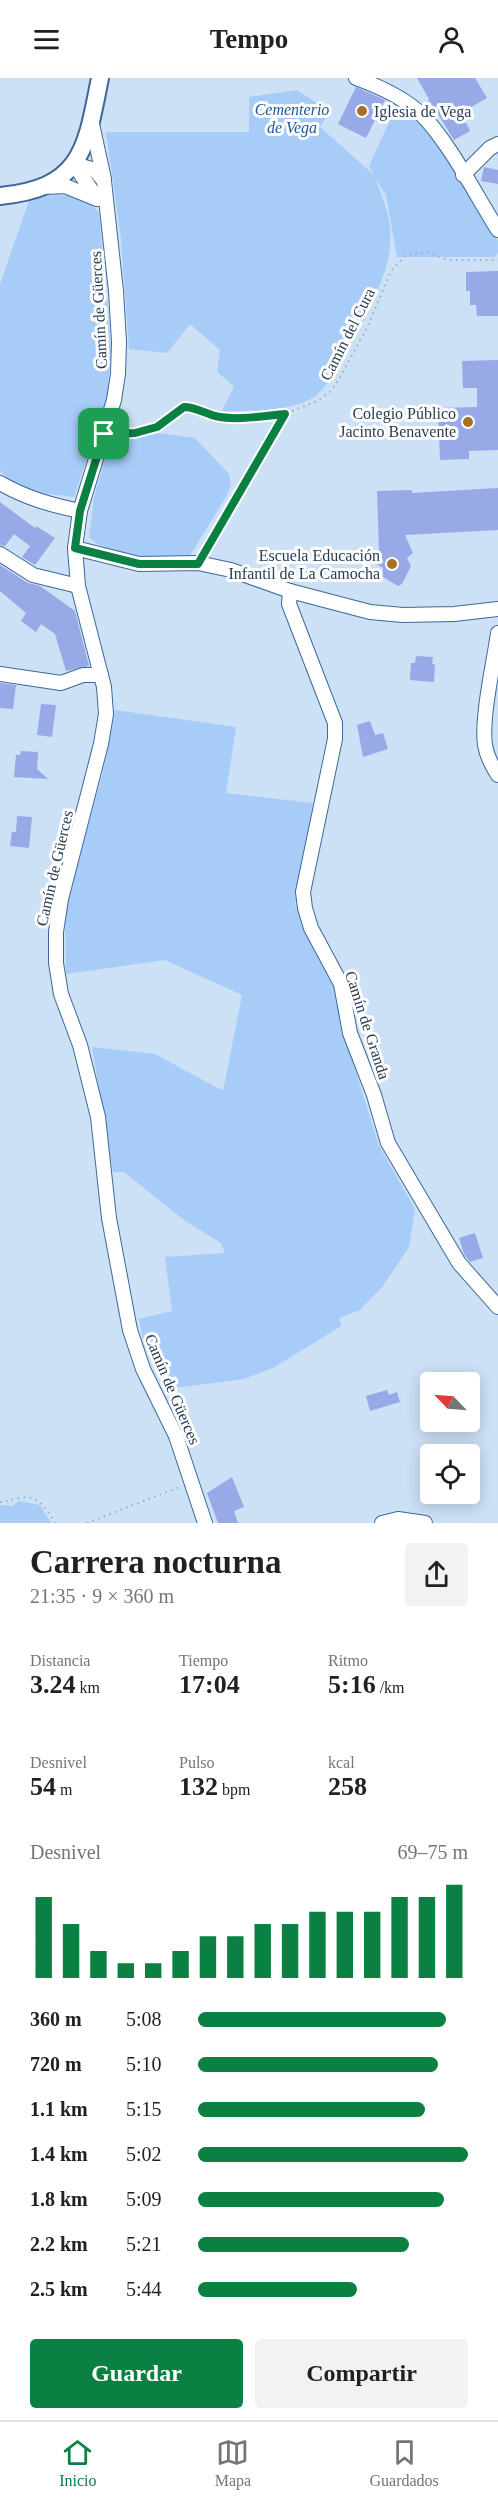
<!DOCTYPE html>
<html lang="es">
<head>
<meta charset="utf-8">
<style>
  :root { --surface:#fff; --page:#f2f2f2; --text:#202124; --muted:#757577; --line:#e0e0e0; --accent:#0b8043 }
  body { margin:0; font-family:Georgia,serif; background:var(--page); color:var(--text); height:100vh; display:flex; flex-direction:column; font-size:22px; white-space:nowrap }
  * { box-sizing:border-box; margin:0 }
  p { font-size:20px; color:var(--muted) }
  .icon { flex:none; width:33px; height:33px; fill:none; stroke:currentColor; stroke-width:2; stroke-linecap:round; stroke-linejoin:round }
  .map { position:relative; height:1445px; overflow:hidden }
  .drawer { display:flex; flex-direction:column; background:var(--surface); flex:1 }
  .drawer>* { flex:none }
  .needle { width:39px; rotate:295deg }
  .buttons { position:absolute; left:420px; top:1294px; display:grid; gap:12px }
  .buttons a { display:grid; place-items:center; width:60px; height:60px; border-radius:6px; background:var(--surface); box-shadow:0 3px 15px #0003; font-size:30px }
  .pin { position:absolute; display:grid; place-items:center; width:51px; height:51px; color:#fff; margin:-26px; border-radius:12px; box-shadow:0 3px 9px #0006 }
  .round { display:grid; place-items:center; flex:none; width:63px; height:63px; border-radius:6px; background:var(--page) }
  .summary { display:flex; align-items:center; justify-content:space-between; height:102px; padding:0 30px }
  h1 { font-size:33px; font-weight:600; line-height:45px }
  .figures { display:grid; grid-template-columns:repeat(3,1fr); gap:9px; height:102px; padding:6px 30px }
  .figures div { display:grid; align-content:center }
  .figures b { font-size:26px; font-weight:600 }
  .figures small { font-size:16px; font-weight:400 }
  .figures p { font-size:16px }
  .chart { height:168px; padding:12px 30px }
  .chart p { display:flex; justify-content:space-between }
  .chart svg { width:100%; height:108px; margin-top:6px; stroke:var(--accent); stroke-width:6 }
  .action { display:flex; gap:12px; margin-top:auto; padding:12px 30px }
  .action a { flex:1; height:69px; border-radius:6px; background:var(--accent); color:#fff; font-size:24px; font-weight:600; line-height:69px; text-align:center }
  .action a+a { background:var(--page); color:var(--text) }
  ul { padding:0 30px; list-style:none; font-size:20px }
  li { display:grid; grid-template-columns:96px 72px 1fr; align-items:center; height:45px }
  li i { height:15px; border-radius:8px; background:var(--accent) }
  header { display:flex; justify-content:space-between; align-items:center; height:78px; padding:0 30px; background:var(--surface); font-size:27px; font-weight:600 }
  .tab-bar { display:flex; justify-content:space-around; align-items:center; height:84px; border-top:2px solid var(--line); background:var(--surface); font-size:16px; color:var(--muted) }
  .tab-bar a { display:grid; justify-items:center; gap:3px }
  .tab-bar .active { color:var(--accent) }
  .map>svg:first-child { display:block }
</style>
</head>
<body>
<header><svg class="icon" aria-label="menu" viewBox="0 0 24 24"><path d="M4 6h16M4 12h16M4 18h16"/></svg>Tempo<svg class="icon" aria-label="person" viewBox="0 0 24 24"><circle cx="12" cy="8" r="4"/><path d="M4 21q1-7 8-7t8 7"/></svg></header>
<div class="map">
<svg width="498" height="1445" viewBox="0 0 498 1445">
  <rect width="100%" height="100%" fill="#cce0f6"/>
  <!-- green -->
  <g fill="#a6ccf7">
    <path d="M297,12L330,34L320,49L374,97L369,88L396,29L428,52L498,163V175L494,179H397L386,117L375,100C382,118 392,140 390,161C390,170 389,180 386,189C380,213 333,309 313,320C287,334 250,333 222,333L234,308L217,294L220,272L190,246L167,275L129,271L121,161L106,54H249V19Z"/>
    <path d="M55,116L86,120L99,135L111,273L107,320L74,419C43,414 22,419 0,392V206L29,123Z"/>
    <path d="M158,355L195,360L229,396L231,407L227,417L189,479C159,479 111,481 89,459L94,420L110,363Z"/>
    <polygon points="115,632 236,649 226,715 313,725 295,827 335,909 345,959 379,1068 415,1131 409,1169 383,1208 360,1232 339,1240 341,1248 275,1289 244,1301 167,1311 144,1267 139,1241 172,1233 165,1179 225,1175 221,1165 184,1142 124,1094 113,1094 92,969 155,976 223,1013 242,917 165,882 66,896 65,830 103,694"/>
    <polygon points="19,1423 40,1427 51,1445 0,1445 0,1427 12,1428"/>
  </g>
  <!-- building -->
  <g fill="#97a9e7">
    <polygon points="417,0 475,0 487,20 461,35 470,53 454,62 431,25 428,24 429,21"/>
    <polygon points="356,9 385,22 366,60 338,46"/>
    <polygon points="484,89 498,92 498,106 481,103"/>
    <polygon points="498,193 498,238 477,238 476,227 470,227 470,213 466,213 466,194"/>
    <polygon points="498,282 498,372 469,373 469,381 440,382 438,330 477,329 477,310 463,310 462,283"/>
    <polygon points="498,410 498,452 405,457 413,475 407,480 411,488 402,506 398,508 383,499 383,490 363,478 366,471 379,474 377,413 412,412 412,415"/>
    <polygon points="0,424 35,450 36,448 55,460 35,487 22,479 30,468 14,456 5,468 0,467"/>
    <polygon points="0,487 28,505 40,508 75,533 89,588 66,593 55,556 41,546 36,554 21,543 26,535 0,513"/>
    <polygon points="416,578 433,579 432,586 435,586 434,604 410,602 411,585 415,585"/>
    <polygon points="0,605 16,607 13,631 0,630"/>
    <polygon points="41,626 56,627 52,659 37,657"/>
    <polygon points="370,643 375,657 383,655 388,671 363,679 357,647"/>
    <polygon points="21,673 38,674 37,691 48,701 14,699 16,677 20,677"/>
    <polygon points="17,738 32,739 29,770 10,768 12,754 16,754"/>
    <polygon points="475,1155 483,1180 470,1184 464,1176 459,1160"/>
    <polygon points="387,1312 389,1317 397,1314 400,1324 370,1333 366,1318"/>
    <polygon points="232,1399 244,1429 234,1433 238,1445 218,1445 207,1415"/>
  </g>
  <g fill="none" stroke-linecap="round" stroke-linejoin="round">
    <defs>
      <g id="minor">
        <path d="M356,0C378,8 403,19 421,36C450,65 475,116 498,152"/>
        <polyline points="92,46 104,101"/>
        <polyline points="74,86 95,92 104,103 116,213 119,264 118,296 114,322 80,433 75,470 78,508 104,609 106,636 101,666 61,821 56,854 56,885 61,916 80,967 98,1039 109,1140 130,1252 143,1291 176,1358 205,1445"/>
        <polyline points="74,86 96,119"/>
        <polyline points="463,97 490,70 498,66"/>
        <polyline points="43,109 65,108 97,121"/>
        <path d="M0,405C26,420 51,427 80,433"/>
        <polyline points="75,470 139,486 198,485 231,492 290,513 370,534 403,537 454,536 498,531"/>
        <polyline points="0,476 33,497 78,508"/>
        <polyline points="290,513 289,526 335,645 335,661 303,814 305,830 311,850 341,906 350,955 374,1017 388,1065 459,1185 498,1229"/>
        <path d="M498,555C494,584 481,640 485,667C487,679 492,688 498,697"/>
        <polyline points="0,596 61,605 83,597 101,597"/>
        <polyline points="382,1445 398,1441 425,1445"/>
      </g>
      <path id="tertiary" d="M0,118C83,110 86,70 100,0"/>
    </defs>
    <!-- minor casing -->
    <use href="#minor" stroke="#3c699a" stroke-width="16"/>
    <!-- tertiary casing -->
    <use href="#tertiary" stroke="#3c699a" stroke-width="20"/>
    <!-- path -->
    <g stroke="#99adc3" stroke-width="2" stroke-dasharray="1.5 4.5" stroke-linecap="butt">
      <polyline points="116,355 135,355 157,349 184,329 192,329 214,338 254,339 285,336 317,323 331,313 340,299 367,250 391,193 406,177 427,174 448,182 498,182"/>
      <polyline points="204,473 285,336"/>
      <path d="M0,1424C7,1424 12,1421 19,1420C38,1416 47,1431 55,1445"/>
      <polyline points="87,1445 182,1408"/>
    </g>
    <!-- minor -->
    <use href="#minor" stroke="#fff" stroke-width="14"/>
    <!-- tertiary -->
    <use href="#tertiary" stroke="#fff" stroke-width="16"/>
  </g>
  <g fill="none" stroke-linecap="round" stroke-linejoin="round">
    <defs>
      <path id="route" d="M184,329C195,329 204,335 215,338C237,343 263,338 285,336L198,486H139L75,470L80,433L104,356L135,355L157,349Z"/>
    </defs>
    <!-- route casing -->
    <use href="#route" stroke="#fff" stroke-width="12"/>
    <!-- route -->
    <use href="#route" stroke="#0b8043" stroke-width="8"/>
  </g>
  <!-- markers -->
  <g fill="#a57129" stroke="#fefefe" stroke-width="2">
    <circle cx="362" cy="33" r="6"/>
    <circle cx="468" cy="344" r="6"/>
    <circle cx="392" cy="486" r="6"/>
  </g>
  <g text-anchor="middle" stroke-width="6" stroke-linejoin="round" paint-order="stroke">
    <!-- park labels -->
    <g font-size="16" font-style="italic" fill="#195895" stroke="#fefefe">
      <text x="292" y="37">Cementerio<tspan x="292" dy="18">de Vega</tspan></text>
    </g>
    <!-- poi labels -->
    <g font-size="16" fill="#293d53" stroke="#fefefe" text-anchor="end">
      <text x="374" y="39" text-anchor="start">Iglesia de Vega</text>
      <text x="456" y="341">Colegio Público<tspan x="456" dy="18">Jacinto Benavente</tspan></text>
      <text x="380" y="483">Escuela Educación<tspan x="380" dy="18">Infantil de La Camocha</tspan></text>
    </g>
    <!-- street labels -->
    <g font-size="16" fill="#293d53" stroke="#fefefe">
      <text transform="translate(98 232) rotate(-93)" y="6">Camín de Güerces</text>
      <text transform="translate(347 256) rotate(-63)" y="6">Camín del Cura</text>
      <text transform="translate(54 790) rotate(-77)" y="6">Camín de Güerces</text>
      <text transform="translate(368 947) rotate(72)" y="6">Camín de Granda</text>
      <text transform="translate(173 1311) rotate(67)" y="6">Camín de Güerces</text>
    </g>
  </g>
</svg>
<div class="buttons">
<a><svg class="needle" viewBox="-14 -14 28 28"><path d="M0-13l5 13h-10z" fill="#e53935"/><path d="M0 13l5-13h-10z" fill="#757577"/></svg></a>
<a><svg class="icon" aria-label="locate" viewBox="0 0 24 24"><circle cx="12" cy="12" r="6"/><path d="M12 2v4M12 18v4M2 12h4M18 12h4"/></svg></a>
</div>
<div class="pin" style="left:104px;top:356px;background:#1e9e55"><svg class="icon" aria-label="arrive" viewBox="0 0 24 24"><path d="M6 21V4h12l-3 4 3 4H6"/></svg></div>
</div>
<section class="drawer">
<div class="summary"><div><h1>Carrera nocturna</h1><p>21:35 · 9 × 360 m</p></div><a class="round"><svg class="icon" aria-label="share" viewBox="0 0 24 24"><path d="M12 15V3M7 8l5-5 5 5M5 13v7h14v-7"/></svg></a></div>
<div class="figures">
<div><p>Distancia</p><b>3.24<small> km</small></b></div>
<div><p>Tiempo</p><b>17:04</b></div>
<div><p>Ritmo</p><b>5:16<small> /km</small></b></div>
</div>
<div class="figures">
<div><p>Desnivel</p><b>54<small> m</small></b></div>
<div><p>Pulso</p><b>132<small> bpm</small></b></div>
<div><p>kcal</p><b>258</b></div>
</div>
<div class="chart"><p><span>Desnivel</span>69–75 m</p>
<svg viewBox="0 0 160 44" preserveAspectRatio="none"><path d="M5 44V11M15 44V22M25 44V33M35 44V38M45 44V38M55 44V33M65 44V27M75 44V27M85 44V22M95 44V22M105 44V17M115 44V17M125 44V17M135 44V11M145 44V11M155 44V6"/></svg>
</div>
<ul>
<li><b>360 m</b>5:08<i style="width:92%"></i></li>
<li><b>720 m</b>5:10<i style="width:89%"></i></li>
<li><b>1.1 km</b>5:15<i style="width:84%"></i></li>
<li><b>1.4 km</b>5:02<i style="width:100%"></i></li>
<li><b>1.8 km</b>5:09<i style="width:91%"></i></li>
<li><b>2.2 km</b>5:21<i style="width:78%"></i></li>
<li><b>2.5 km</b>5:44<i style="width:59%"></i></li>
</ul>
<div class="action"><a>Guardar</a><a>Compartir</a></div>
</section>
<nav class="tab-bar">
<a class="active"><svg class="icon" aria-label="home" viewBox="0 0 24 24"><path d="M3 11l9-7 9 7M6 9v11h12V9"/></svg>Inicio</a>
<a><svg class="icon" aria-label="map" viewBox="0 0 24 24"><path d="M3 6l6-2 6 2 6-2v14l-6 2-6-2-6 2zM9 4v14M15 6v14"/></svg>Mapa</a>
<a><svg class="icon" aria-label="saved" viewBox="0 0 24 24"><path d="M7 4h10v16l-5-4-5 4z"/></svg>Guardados</a>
</nav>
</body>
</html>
